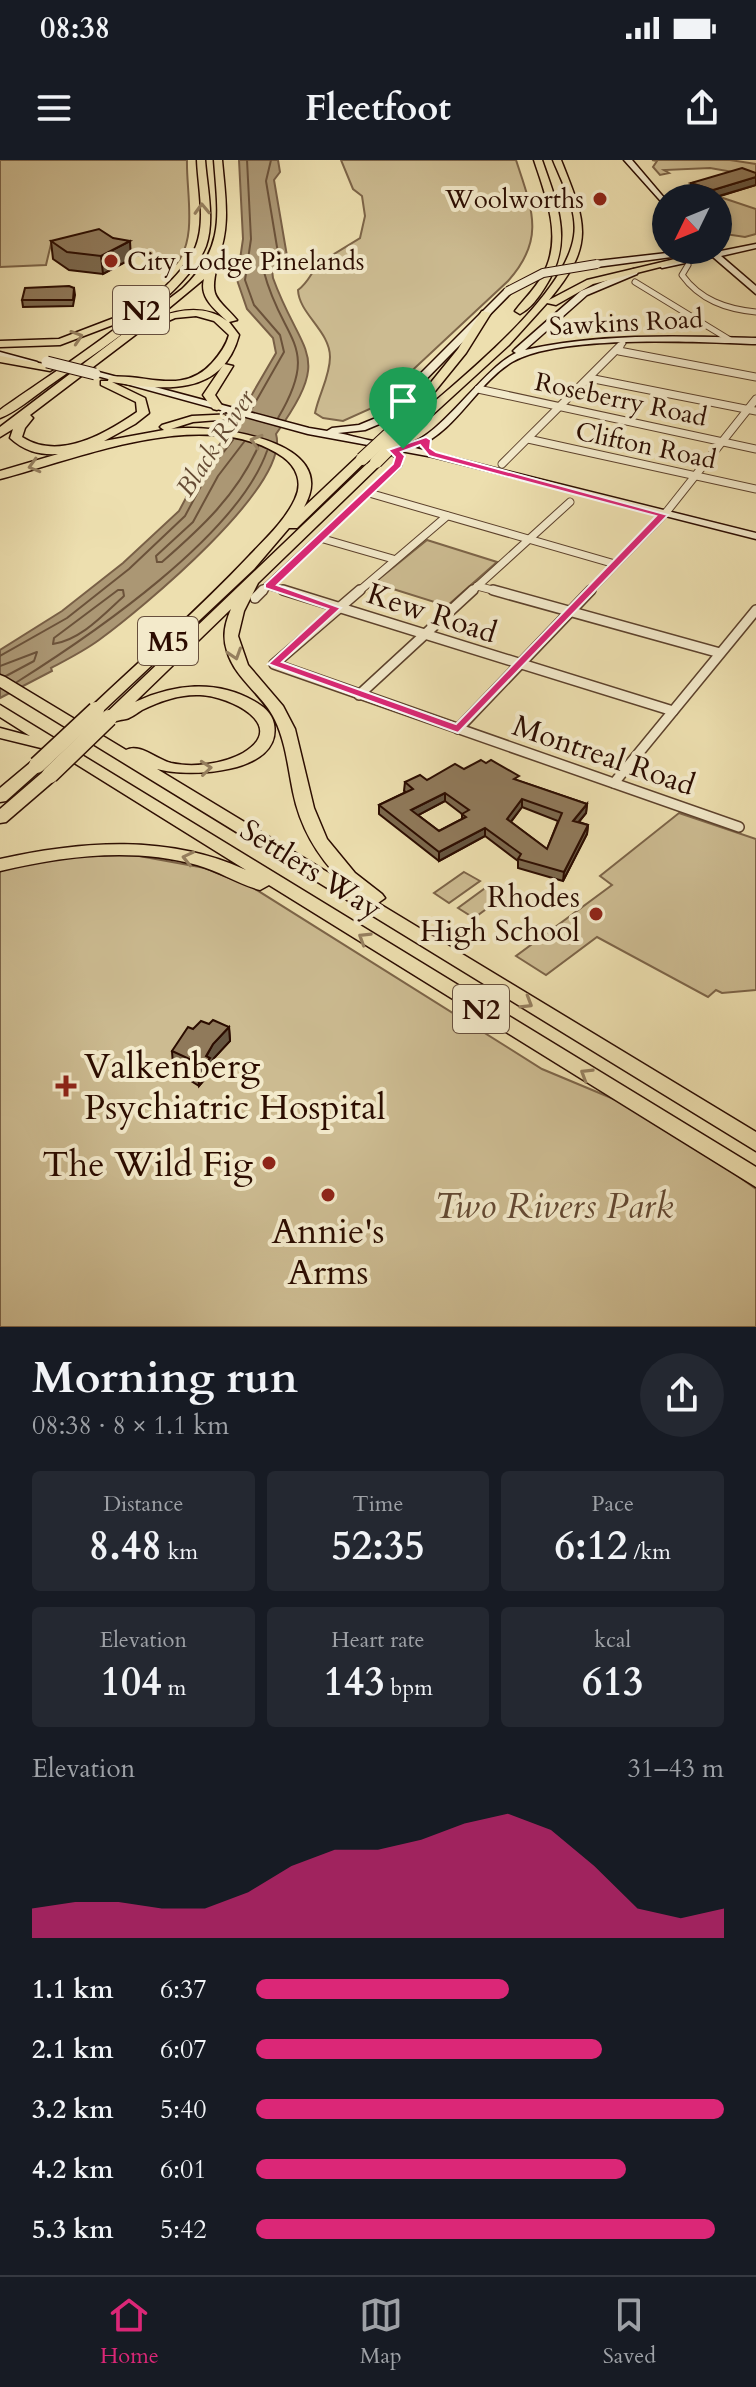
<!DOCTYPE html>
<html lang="en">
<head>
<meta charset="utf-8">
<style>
  :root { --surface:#171b24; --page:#242831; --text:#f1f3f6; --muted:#9ea1a6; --line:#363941; --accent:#db2777 }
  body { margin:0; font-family:Cardo,serif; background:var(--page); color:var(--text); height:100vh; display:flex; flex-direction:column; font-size:30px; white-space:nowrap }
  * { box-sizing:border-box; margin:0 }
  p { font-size:26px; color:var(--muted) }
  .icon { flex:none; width:44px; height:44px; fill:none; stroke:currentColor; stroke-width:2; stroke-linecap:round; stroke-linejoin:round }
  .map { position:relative; height:1167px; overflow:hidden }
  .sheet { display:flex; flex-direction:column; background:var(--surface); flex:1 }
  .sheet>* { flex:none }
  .needle { width:52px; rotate:227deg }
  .fabs { position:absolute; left:652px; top:24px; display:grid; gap:16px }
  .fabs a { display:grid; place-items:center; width:80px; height:80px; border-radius:50%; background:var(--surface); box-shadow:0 4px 12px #0003; font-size:40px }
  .pin { position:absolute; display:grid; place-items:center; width:68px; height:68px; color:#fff; margin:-82px -34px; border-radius:50% 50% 50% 0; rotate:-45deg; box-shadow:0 0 8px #0007 }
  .pin .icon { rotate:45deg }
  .round { display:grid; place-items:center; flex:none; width:84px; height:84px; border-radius:42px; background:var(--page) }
  .overview { display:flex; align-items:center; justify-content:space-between; height:136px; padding:0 32px }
  h1 { font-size:44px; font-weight:800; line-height:60px }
  .stats { display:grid; grid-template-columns:repeat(3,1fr); gap:12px; height:136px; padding:8px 32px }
  .stats div { display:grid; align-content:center; border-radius:8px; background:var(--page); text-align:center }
  .stats b { font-size:40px; font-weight:800 }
  .stats small { font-size:22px; font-weight:400 }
  .stats p { font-size:22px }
  .chart { height:224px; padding:16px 32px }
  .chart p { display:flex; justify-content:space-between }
  .chart svg { width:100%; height:144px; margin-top:8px; fill:var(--accent); opacity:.7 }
  ul { padding:0 32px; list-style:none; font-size:26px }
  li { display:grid; grid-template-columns:128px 96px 1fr; align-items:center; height:60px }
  li i { height:20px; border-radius:10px; background:var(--accent) }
  .status { display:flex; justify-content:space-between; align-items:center; height:56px; padding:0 40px; background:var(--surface); direction:ltr }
  .status svg { height:22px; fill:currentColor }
  header { display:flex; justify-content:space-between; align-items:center; height:104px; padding:0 32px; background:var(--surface); font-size:36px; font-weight:800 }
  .menu { display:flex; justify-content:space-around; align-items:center; height:112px; border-top:2px solid var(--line); background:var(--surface); font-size:22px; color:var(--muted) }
  .menu a { display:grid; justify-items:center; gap:4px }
  .menu .selected { color:var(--accent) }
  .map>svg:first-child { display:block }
</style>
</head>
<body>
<div class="status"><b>08:38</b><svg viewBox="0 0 49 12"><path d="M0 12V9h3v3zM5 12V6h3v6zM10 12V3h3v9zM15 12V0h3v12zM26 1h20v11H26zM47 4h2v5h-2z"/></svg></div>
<header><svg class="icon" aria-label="menu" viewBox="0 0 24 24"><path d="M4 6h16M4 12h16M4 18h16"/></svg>Fleetfoot<svg class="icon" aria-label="share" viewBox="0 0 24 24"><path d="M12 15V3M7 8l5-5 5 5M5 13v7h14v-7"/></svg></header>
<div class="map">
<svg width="756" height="1167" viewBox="0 0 756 1167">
  <rect width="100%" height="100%" fill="#eddfaf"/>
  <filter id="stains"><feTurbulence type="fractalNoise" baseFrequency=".0025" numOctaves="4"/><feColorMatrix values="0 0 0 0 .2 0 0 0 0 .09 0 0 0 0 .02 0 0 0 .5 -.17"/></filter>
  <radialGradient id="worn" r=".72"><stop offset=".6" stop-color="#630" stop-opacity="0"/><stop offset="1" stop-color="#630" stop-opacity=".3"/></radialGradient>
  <!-- green -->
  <g fill="#ccbb91" stroke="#7c6448" stroke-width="2">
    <path d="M0,0H187C186,31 198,79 176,104L161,102L158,98L51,84L46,105L0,107Z"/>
    <path d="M341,0H516C532,49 546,79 508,121L372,248L343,261L323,258L315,253C319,234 330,216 330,197C330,171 299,154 298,130C310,121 311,111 321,102L360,78L365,56L362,36L353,29Z"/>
    <polygon points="652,0 730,0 756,4 756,16 710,8 664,10 669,13 660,15 653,7 657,1"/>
    <polygon points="723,38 756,49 756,74 745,77 718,73 718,39"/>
    <polygon points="427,380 497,402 447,446 374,423"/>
    <polygon points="679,653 756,679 756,830 722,833 716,830 708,837 597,777 546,815 516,796 612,725 600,716"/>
    <polygon points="128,694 205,708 252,727 542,909 652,955 756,1029 756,1167 0,1167 0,710 62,697"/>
    <polygon points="464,712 480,721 449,743 434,733"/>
    <polygon points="488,726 504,736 474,758 458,748"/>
  </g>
  <!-- water -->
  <path fill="#ab9774" stroke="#785f46" stroke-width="2" d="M239,0H278L280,12L274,20L287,96L272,110L273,118C302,198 334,192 276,274C291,326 140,450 99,480C84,491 68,499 51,508L52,511L0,538V490L62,451L123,403L179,351L203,306L233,267L276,193L273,178L247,149L237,120L243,79Z"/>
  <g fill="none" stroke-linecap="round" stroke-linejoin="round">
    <!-- shore -->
    <g stroke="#6b523a" stroke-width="2">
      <polyline points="247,0 251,79 245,120 254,145 280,175 284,192 251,250"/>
      <path d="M271,0L266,21L278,93L264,112C282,182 322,184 278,258"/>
      <path d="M244,282L218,316L193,362L156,396L157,402H162C201,368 237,335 258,287"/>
      <path d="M118,430H123L124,436C104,454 81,480 53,484L54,478Z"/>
      <polyline points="0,496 67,458 129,409 185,356 209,311 233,280"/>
      <polyline points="0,506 37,492 34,501 6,516"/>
      <path d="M17,522C93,474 237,376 267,291"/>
    </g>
    <defs>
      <g id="street-far2">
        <path d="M688,105L682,115C700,140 726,149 756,152"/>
        <polyline points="635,122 730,180"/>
        <polyline points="618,188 623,183"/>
      </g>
      <g id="street-far1">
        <polyline points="619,191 756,217"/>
        <polyline points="589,218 756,251"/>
        <polyline points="478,229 756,289"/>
        <polyline points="528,279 756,329"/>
        <polyline points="502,304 620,186"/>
        <polyline points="369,333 615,404"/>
        <polyline points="320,378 393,399"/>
        <polyline points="269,426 290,432"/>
        <polyline points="477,426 500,432"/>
        <polyline points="261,432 398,305 400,296 392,292"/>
        <polyline points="358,432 447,356"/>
        <polyline points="471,432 570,342"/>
        <polyline points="589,432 668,350 756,239"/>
      </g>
      <g id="street">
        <polyline points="283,430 673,551"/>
        <polyline points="360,430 274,504 739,667"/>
        <polyline points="493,430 720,493"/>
        <polyline points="255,438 263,430"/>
        <polyline points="359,535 473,430"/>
        <polyline points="458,569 591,430"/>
        <polyline points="614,623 756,450"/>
      </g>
      <g id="secondary">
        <polygon points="624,0 632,0 666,40 666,47"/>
        <polygon points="756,84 756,88 721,96 756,126 756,134 713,97 662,108 658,105 709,93 708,90 716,92"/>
        <polygon points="676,92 680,94 679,96 597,107 593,104 597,101"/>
        <path d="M634,109L638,112L637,114L587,135L525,190C601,173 679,176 756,178V184C698,182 559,174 512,202C475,225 458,270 415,288L756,373V379L433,297L308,274L90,214L95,211L309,268L327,271L332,268L359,265L376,258L505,129H511V133L384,262L365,270L338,273C358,277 380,284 400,285C436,286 480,210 516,193L513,191L515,189L581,131Z"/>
        <polygon points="0,192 37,202 39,204 34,207 0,198"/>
      </g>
      <g id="highway">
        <path d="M197,0H205C207,27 215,60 206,86C187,135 90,197 46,228C32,238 16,252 0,258V250C47,216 177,136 196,86C206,60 198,27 197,0Z"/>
        <path d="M214,0H222C225,35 232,71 215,104L217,106C209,139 217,137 237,160L229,162L239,175C222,238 162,230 112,222L145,238L149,253L135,264L104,281L164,270L160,267L162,265L192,256L235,254V258L231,259L193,262L171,269C212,264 343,279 304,347L358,296H366L368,299L297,368H289L254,409L101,553H91L88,550L91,547C144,497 199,449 249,396C265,379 285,361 295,339C303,323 297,307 283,297C205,244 81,298 0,319V311L58,294C39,295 24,291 10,278L13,269L0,277V267L182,129C226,87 218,55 214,0ZM204,119C199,138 215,149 227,161C206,145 180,149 157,158ZM196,156L214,161L229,175C226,186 220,194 212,203C182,236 146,213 109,217L108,221H101V225L136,242L137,252C105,274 59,301 22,277L25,268L33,258L30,255L147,166L152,168L175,158Z"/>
        <path d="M534,0H542C558,46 574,82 545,127C539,137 530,149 520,154L515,151C524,139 535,129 542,116C564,79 546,37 534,0Z"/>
        <path d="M553,0H561C586,63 596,84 549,140L587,120L675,99L680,102L593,124L556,145L547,143L509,185L406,279H398V273C446,230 565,140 574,76C578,50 562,23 553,0Z"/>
        <polygon points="482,151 491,153 466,193 419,251 411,251 411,247 458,189"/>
        <polygon points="114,158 119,161 118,163 60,185 0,187 0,181 59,179"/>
        <polygon points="0,196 50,205 55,208 50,211 0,202"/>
        <polygon points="224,204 233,206 215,235 223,247 217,250 213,249 203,235"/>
        <path d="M376,298L382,302L380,305L258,423L244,451L238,476L248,505L283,546L295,569L314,648L327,679L355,713L382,734L385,738L378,743L756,972V991L0,527V515L5,517L126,590C140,583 156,599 171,603C193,608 223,604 243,593C290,565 229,536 200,535C180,534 160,541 142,550C137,553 131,558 126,559C119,560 116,561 109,563L101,558L372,299ZM231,449C225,463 222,476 227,491C235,519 263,535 275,560C286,583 288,608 293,632C300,667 317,696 342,721L157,609C188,618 283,614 274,564C272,553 263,546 254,541C216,519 173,524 135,542Z"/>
        <path d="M0,545L756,1007V1027L269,725L260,730C238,724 219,711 197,705C132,687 64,696 0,711V699C81,681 168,674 246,710L47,586L41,588L0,578V568L30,576L0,557Z"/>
        <polygon points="37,600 45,605 43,608 6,641 0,642 0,628 31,602"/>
        <polygon points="50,610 58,615 56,619 6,662 0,663 0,649 44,611"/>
      </g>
    </defs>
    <!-- street-far2 casing -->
    <use href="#street-far2" stroke="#5c412c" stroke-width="7"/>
    <!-- street-far1 casing -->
    <use href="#street-far1" stroke="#5c412c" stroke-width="9"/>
    <!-- street casing -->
    <use href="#street" stroke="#5c412c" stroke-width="12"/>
    <!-- secondary casing -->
    <use href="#secondary" stroke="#2b0c00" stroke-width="3"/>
    <!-- highway casing -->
    <use href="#highway" stroke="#2b0c00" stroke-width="3"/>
    <!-- street-far2 -->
    <use href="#street-far2" stroke="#f3eacb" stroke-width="5"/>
    <!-- street-far1 -->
    <use href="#street-far1" stroke="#f3eacb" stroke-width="7"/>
    <!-- street -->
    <use href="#street" stroke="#f3eacb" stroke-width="9"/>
    <!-- secondary -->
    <use href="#secondary" fill="#f3eacb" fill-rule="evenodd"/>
    <!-- highway -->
    <use href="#highway" fill="#eddfaf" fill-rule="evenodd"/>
    <defs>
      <polyline id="secondary-bridge-far1" points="508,131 543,113 597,104"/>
      <polyline id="secondary-bridge" points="47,202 95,214"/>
      <g id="highway-bridge-far1">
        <polyline points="362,299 389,274"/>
        <polyline points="376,302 402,276"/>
      </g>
      <g id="highway-bridge">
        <polyline points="37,605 96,550"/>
        <polyline points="50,615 109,558"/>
      </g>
    </defs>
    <!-- secondary-bridge-far1 casing -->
    <use href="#secondary-bridge-far1" stroke="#2b0c00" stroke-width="10" stroke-linecap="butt"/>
    <!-- secondary-bridge casing -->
    <use href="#secondary-bridge" stroke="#2b0c00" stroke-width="13" stroke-linecap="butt"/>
    <!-- highway-bridge-far1 casing -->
    <use href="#highway-bridge-far1" stroke="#2b0c00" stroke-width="14" stroke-linecap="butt"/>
    <!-- highway-bridge casing -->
    <use href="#highway-bridge" stroke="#2b0c00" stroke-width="19" stroke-linecap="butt"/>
    <!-- secondary-bridge-far1 -->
    <use href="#secondary-bridge-far1" stroke="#f3eacb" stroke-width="8"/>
    <!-- secondary-bridge -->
    <use href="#secondary-bridge" stroke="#f3eacb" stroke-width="11"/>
    <!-- highway-bridge-far1 -->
    <use href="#highway-bridge-far1" stroke="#eddfaf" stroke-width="12"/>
    <!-- highway-bridge -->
    <use href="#highway-bridge" stroke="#eddfaf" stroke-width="16"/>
  </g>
  <!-- wall -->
  <g fill="#7c694e" stroke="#2b0c00" stroke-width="2" fill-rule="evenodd">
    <polygon points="756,13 756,25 714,38 710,38 690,32 691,23"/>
    <polygon points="51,81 131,99 103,114 69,110 53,99"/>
    <polygon points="74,128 75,135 73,146 23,147 22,140"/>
    <path d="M464,609L519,621L587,644L586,653L579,662L588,665L587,674L563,721L518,708V701L485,676L439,701L379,654V645L406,632L404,631L405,622L427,620ZM445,641L462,654V659L439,671L418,655ZM522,647L558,661L547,689L511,662Z"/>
    <polygon points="209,864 229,867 230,881 214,898 211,904 211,912 199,926 191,921 190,913 173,905 172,891 193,869"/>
  </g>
  <!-- shaded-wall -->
  <g fill="#655540" stroke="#2b0c00" stroke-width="2">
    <polygon points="756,17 756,25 712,38 713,30"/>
    <polygon points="130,81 131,99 103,114 101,96"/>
    <polygon points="445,633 445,641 411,659 411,650"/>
    <polygon points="522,639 522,647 506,668 507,659"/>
    <polygon points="587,644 586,653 572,670 573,661"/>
    <polygon points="588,665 587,674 563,721 564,712"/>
    <polygon points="485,668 485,676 439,701 439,692"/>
    <polygon points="229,867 230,881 214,898 211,904 211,912 199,926 198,912 213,884"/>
  </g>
  <!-- building -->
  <g fill="#907a5b" stroke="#2b0c00" stroke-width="2" fill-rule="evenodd">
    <polygon points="742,8 756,13 756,17 713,30 691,23"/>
    <polygon points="99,69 113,78 130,81 101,96 67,92 51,81"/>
    <polygon points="69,126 74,128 73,140 22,140 25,128"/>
    <path d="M481,600L486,603L491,600L519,616L514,619L587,644L573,661L588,665L564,712L518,699L521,694L485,668L439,692L379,645L413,629L405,622L420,615L427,620L455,604L464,609ZM445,633L469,650L462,654L466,657L439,671L411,650ZM522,639L562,653L547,689L507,659Z"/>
    <polygon points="213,860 229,867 213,884 206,896 210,898 198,912 189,907 194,901 172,891 188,867 193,869 201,861 209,864"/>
  </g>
  <!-- one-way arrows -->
  <defs><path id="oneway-chevron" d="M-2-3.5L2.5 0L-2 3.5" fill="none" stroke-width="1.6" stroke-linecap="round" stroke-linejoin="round" transform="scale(2)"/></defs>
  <g stroke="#968060">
    <use href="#oneway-chevron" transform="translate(202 49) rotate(-92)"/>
    <use href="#oneway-chevron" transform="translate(77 177) rotate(-18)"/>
    <use href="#oneway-chevron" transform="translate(256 281) rotate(-163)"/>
    <use href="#oneway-chevron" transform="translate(34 306) rotate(164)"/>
    <use href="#oneway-chevron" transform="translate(235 494) rotate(72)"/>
    <use href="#oneway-chevron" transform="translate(206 608) rotate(-5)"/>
    <use href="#oneway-chevron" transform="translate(188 698) rotate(-167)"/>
    <use href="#oneway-chevron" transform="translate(364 778) rotate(-148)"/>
    <use href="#oneway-chevron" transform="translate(527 843) rotate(31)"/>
    <use href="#oneway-chevron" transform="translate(586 914) rotate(-148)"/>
  </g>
  <!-- route -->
  <path fill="#db2777" stroke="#fff" stroke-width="2" fill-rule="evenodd" d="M426,277L431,280L430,288L436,292L668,355L458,573L268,504L328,449L265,428V424L393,304L395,297L388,290ZM420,285L429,296L656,356L456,564L282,502L341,448L277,425L401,307L405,296L401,292Z"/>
  <!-- markers -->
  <g fill="#8f2418" stroke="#f3eacb" stroke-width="3">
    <circle cx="600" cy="39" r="8"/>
    <circle cx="111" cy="101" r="8"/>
    <circle cx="596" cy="754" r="8"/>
    <path d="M62 914h8v8h8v8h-8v8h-8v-8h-8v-8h8z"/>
    <circle cx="269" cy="1003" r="8"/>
    <circle cx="328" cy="1035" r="8"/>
  </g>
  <g text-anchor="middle" stroke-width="8" stroke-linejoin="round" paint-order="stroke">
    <!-- far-poi labels -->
    <g font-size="26" fill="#2b0c00" stroke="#f3eacb" text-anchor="end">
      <text x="584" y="48">Woolworths</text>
      <text x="127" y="110" text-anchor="start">City Lodge Pinelands</text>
    </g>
    <!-- far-street labels -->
    <g font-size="26" fill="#2b0c00" stroke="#f3eacb">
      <text transform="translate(626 162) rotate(-3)" y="9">Sawkins Road</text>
      <text transform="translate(621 239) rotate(12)" y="9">Roseberry Road</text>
      <text transform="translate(646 285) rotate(12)" y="9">Clifton Road</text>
    </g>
    <!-- far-water labels -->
    <g font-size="26" font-style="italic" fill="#654b34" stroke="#f3eacb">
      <text transform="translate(215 283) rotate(-57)" y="9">Black River</text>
    </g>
    <!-- shield labels -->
    <g fill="#f3eacb" stroke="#674f3d" stroke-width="2">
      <rect x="113" y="126" width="56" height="48" rx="6"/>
      <rect x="138" y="457" width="60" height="48" rx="6"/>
      <rect x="453" y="825" width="56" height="48" rx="6"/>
    </g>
    <g font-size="28" font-weight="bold" fill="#2b0c00">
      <text x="141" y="160">N2</text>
      <text x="168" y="491">M5</text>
      <text x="481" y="859">N2</text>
    </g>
    <!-- street labels -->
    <g font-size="30" fill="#2b0c00" stroke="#f3eacb">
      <text transform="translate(432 453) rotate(18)" y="10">Kew Road</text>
      <text transform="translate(604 595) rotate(19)" y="10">Montreal Road</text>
      <text transform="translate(311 709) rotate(32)" y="10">Settlers Way</text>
    </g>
    <!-- poi labels -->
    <g font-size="30" fill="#2b0c00" stroke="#f3eacb" text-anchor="end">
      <text x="580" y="747">Rhodes<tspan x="580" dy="34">High School</tspan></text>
    </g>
    <!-- near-poi labels -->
    <g font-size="36" fill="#2b0c00" stroke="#f3eacb" text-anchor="start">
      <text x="84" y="918">Valkenberg<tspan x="84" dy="41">Psychiatric Hospital</tspan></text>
      <text x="253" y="1016" text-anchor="end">The Wild Fig</text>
      <text x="328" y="1083" text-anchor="middle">Annie's<tspan x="328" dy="41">Arms</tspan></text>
    </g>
    <!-- near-park labels -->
    <g font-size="36" font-style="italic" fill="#634933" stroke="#f3eacb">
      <text x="554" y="1058">Two Rivers Park</text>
    </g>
  </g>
  <rect width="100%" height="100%" filter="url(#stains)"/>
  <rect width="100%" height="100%" fill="url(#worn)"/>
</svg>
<div class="fabs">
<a><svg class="needle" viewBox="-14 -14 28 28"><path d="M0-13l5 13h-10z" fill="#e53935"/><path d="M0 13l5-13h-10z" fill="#9ea1a6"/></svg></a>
</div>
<div class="pin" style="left:403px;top:289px;background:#1e9e55"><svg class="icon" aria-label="arrive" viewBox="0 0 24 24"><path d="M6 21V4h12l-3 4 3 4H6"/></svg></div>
</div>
<section class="sheet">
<div class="overview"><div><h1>Morning run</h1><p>08:38 · 8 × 1.1 km</p></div><a class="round"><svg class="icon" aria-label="share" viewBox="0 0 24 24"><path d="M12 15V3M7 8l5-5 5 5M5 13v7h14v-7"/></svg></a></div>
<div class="stats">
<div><p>Distance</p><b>8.48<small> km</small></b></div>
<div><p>Time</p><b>52:35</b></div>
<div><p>Pace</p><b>6:12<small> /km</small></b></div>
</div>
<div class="stats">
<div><p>Elevation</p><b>104<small> m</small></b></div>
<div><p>Heart rate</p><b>143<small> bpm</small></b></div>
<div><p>kcal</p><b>613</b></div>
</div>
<div class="chart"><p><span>Elevation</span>31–43 m</p>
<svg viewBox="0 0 160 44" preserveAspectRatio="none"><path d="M0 44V35L10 33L20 33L30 35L40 35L50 30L60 22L70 17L80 17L90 14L100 9L110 6L120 11L130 22L140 35L150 38L160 35V44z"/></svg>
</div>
<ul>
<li><b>1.1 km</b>6:37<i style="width:54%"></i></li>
<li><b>2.1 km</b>6:07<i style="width:74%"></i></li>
<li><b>3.2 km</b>5:40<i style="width:100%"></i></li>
<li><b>4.2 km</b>6:01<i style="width:79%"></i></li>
<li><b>5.3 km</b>5:42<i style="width:98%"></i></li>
</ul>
</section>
<nav class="menu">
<a class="selected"><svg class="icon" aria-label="home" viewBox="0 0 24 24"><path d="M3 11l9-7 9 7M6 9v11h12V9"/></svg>Home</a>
<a><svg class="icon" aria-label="map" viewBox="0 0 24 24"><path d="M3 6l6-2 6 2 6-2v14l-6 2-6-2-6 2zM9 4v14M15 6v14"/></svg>Map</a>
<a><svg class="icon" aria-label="saved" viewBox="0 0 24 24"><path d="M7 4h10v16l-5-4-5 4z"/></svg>Saved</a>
</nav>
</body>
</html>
